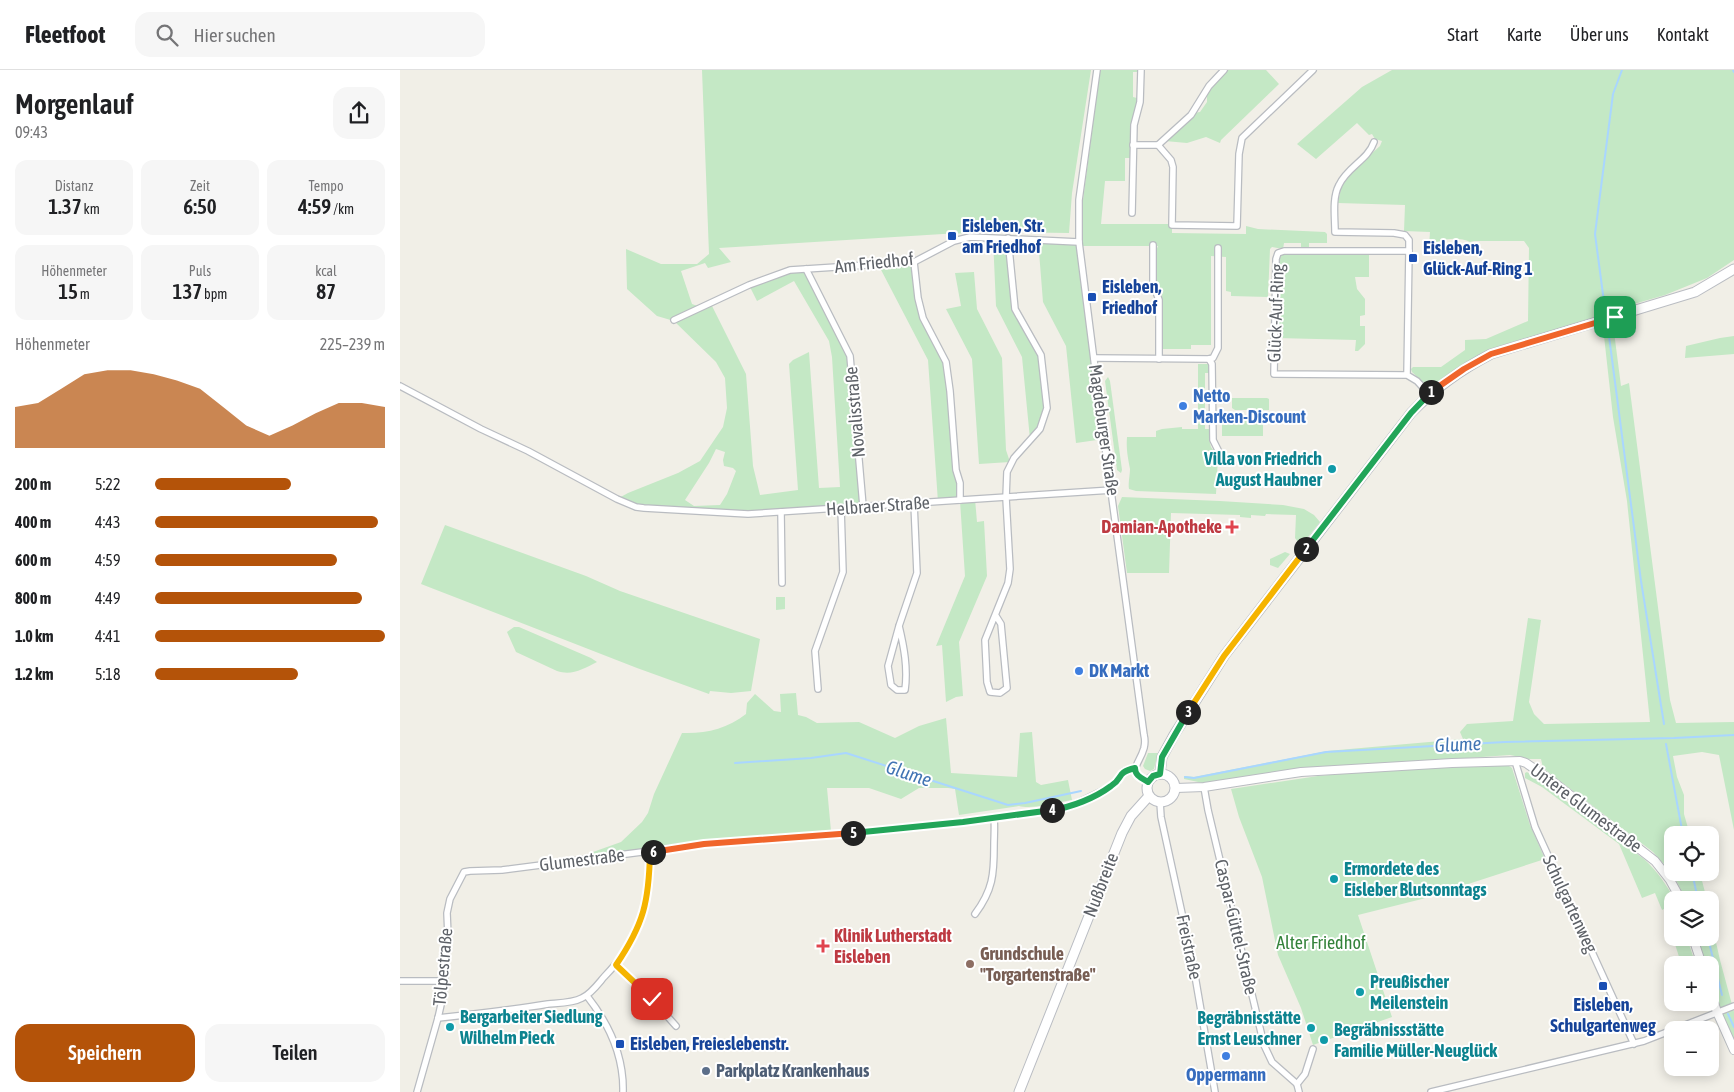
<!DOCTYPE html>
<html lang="de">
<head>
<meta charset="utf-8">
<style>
  :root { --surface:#fff; --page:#f6f6f6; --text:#202124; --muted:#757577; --line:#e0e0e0; --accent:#b45309 }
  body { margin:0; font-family:"Asap Condensed",sans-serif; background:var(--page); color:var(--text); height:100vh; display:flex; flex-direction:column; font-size:19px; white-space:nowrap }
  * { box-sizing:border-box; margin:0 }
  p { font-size:16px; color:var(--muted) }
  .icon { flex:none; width:28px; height:28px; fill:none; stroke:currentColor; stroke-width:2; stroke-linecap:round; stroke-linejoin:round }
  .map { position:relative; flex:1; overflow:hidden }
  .side { display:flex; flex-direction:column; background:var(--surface); width:400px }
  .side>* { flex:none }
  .controls { position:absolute; left:1264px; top:756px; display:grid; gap:10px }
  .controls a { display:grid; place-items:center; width:55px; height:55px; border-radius:10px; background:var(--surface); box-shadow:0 2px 12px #0003; font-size:25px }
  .pin { position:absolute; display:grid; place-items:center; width:42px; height:42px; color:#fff; margin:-21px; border-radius:10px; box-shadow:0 2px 8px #0006 }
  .km { position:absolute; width:25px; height:25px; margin:-12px; border-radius:50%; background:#222; color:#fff; font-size:14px; line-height:25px; text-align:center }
  .round { display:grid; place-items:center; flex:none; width:52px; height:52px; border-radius:15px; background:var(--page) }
  .headline { display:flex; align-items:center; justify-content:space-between; height:85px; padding:0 15px }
  h1 { font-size:28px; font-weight:600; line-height:38px }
  .figures { display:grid; grid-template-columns:repeat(3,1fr); gap:8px; height:85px; padding:5px 15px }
  .figures div { display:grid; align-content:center; border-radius:12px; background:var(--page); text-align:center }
  .figures b { font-size:21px; font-weight:600 }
  .figures small { font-size:14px; font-weight:400 }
  .figures p { font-size:14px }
  .chart { height:140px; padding:10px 15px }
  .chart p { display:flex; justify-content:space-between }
  .chart svg { width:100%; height:90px; margin-top:5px; fill:var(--accent); opacity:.7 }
  .primary-button { display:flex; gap:10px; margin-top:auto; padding:10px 15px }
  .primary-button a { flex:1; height:58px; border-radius:15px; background:var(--accent); color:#fff; font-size:20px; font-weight:600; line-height:58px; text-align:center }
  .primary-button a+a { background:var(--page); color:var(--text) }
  ul { padding:0 15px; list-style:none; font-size:16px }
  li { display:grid; grid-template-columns:80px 60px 1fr; align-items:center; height:38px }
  li i { height:12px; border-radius:6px; background:var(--accent) }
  header { display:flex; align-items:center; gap:30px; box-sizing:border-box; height:70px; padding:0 25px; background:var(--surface); border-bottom:1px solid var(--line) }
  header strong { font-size:24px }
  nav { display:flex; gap:28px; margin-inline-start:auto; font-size:18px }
  .search { width:350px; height:45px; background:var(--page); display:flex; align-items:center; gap:12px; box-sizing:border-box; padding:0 18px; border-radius:15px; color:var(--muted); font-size:19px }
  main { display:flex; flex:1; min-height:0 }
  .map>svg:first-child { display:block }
</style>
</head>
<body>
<header>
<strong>Fleetfoot</strong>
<div class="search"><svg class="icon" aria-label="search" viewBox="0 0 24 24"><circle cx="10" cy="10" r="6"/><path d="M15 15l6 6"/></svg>Hier suchen</div>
<nav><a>Start</a><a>Karte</a><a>Über uns</a><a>Kontakt</a></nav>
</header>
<main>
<section class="side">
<div class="headline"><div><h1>Morgenlauf</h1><p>09:43</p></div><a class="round"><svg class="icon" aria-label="share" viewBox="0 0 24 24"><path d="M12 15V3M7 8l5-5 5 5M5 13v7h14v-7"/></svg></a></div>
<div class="figures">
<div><p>Distanz</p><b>1.37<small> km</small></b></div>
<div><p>Zeit</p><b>6:50</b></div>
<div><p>Tempo</p><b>4:59<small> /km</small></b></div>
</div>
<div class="figures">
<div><p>Höhenmeter</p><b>15<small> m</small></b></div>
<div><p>Puls</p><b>137<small> bpm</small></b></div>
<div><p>kcal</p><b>87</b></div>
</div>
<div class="chart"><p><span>Höhenmeter</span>225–239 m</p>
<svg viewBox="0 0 160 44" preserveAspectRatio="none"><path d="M0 44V24L10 22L20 15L30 8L40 6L50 6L60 8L70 11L80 15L90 24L100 33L110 38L120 33L130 27L140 22L150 22L160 24V44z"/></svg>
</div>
<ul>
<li><b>200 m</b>5:22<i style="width:59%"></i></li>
<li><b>400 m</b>4:43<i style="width:97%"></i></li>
<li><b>600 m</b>4:59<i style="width:79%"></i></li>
<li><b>800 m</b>4:49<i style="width:90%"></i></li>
<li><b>1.0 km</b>4:41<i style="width:100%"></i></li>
<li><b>1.2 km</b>5:18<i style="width:62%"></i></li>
</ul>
<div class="primary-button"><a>Speichern</a><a>Teilen</a></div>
</section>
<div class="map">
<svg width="1334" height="1022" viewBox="0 0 1334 1022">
  <rect width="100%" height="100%" fill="#f1efe7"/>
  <!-- green -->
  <g fill="#c4e8c5" fill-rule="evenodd">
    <path d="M302,0H691L672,123L669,163L600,162L543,164L319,178L331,192L308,198L305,193L281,201L292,234L303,238L311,234L346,304L353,396L360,425L398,420L389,294L393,290L409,282L419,418L440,417L432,287L429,271L394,211L357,231L349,215L390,200L406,199L448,280L463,436L348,444L244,438L217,429L228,423L278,403L300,391L323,357L327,338L325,308L316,292L274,251L257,246L227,219L226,179L261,194H297L309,184ZM316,379L325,382L323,390L324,396L333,398L336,401L327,424L320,435L294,436L285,430L309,393Z"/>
    <polygon points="700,0 738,0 738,2 733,2 733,27 737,28 737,36 730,57 730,88 725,88 725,111 705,111 701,154 769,154 772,157 772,163 846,164 846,156 858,159 925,162 927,164 927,173 909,173 909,178 901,179 901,173 884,173 883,179 872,177 870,179 868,227 831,226 831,222 826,221 826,187 811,186 811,275 791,275 791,279 761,279 762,222 759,222 759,215 755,215 756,181 758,176 683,176 683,130"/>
    <polygon points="827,0 866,0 879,14 821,70 820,73 806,67 787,73 765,71 794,43 800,42 807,32 807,21"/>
    <path d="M992,0H1334V190L1307,208L1265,225L1210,241L1202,245V247L1092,281L1033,317L1029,318L1012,302L1011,299L1013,297H1041L1065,280V270L1086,269L1128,251L1129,178L1124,171H1074L1070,172C1058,166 1039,169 1029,176L1030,162L1004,161L1005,135L938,133L942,113L950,103L980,76L982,71L975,69L972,64L969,65L957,53L916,89L897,74L962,17Z"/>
    <polygon points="593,168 608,168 614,232 641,285 647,338 644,349 630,369 622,287 596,236"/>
    <polygon points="638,169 679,172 704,369 676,373 666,276 643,232"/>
    <polygon points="888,182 969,183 969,207 955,207 957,219 965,229 965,245 960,246 960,256 965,256 965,274 958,281 955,281 956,270 877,268 879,189 882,185"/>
    <polygon points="514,192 523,248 546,292 556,400 565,430 575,429 577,452 584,451 587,506 559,572 563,626 556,627 546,632 542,575 536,576 565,506 560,431 538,432 528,290 478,194"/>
    <polygon points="574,202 577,239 602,288 606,380 610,392 579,394 572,289 546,239 561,236 555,203"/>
    <polygon points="1213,254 1221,316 1229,313 1270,630 1276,653 1334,652 1334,760 1319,685 1302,682 1273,686 1277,707 1284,725 1284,744 1290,765 1272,765 1272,802 1300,803 1307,830 1286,830 1273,804 1253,782 1143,698 1141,689 1129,689 1110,685 968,695 860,705 803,713 784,709 784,706 794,707 927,681 1063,669 1060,662 1067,654 1113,651 1128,548 1141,550 1129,632 1134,644 1144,654 1250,652 1227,431 1213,347 1203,257"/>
    <polygon points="1334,266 1334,284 1285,288 1286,276 1320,268"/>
    <path d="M798,294H809V303H805V359H809V369L811,377L818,387L816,424L736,421L729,419C728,413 730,405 730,399C728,388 726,379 727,367H756V361L762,359L782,357V359H798Z"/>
    <polygon points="708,307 710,311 722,400 721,403 717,400 705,311"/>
    <polygon points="832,328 867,328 869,329 869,340 835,340 832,338"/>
    <rect x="822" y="346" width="41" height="20"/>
    <polygon points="722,427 820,431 883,435 904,439 914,445 920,452 904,472 898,472 895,468 896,445 866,444 865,446 851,445 851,448 840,447 840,445 771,443 769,503 727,503 718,436"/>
    <polygon points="45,455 186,506 220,521 360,569 351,621 331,623 310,621 309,624 237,598 21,514"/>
    <polygon points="885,482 890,484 878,498 870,495 870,489"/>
    <polygon points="376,527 385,527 385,539 376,540"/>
    <path d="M114,557H119L191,588L197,592C183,599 172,606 157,601L116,582L107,562Z"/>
    <path d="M396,623L398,645L406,647L417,653L459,652L495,668L519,656L546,648L551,703L617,707L620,663L632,662L636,712L641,715L668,710L672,730C658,732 632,740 619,736L559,745L555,719L548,718H519L501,729L469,718H427L431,761L192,786L193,782L221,772L242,752L248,743L254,724L282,663C305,664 327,659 346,644L347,633L355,624L374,641L381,642L380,624Z"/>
    <polygon points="748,683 758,683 754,699 750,701 745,699 743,696"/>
    <polygon points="1106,694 1112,698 1130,755 1145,789 1022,829 958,845 992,947 913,975 901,938 878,885 862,807 839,747 831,719 918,706 950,703"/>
    <path d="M1127,702L1244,789C1257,801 1266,814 1275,830H1272V866L1264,839L1262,840L1255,823L1242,828L1219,774L1142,717L1125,708V703Z"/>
    <path d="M1310,846L1320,890L1334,942V971C1323,947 1310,922 1310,895H1306L1298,868H1310Z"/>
    <polygon points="1273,868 1287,868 1296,895 1286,895 1285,892 1281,893"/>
  </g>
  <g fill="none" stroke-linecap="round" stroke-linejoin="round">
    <!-- stream -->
    <g stroke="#a9d6ff" stroke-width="2">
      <polyline points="1333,0 1334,2"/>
      <polyline points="1206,247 1195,164 1213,24 1222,0"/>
      <polyline points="1207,251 1241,511 1264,654"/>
      <polyline points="1266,674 1283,765"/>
      <polyline points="335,693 411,688 446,683 608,735 625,733 681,721"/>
      <polyline points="785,707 794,708 926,682 1105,672 1274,668 1334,665"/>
      <polyline points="1292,802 1298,830"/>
      <polyline points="1308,868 1322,925"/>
      <polyline points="1328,944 1334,957"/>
    </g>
    <defs>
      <g id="minor">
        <path d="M697,0L679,130V172L704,369L744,665C745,669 745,674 744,678C739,696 726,699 748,712"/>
        <path d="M974,72C968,90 947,97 939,115C932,128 935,147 935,162L994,163L1005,165L1009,170V181"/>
        <polyline points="733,75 758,75 791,45 809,16 824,0"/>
        <polyline points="758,75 771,90 773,97 772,155 837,156 839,84 842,68 913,0"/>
        <polyline points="732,143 734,55 740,32 741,0"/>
        <polyline points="753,175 753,214 759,230 759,289"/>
        <polyline points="514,192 518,228 523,248 546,292 550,321 556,400 560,413 560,430"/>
        <polyline points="406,199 450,286 463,436"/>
        <polyline points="274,250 349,215 390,200 514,192 554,171 570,167 679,172"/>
        <polyline points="694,288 809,289 813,288 818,278 818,178"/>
        <polyline points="809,289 812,294 813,370 820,384"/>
        <polyline points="1007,305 1009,181 884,181 878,183 876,189 874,304 1007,305 1017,311 1029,324"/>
        <polyline points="0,316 81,359 128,381 217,429 236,437 244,438 348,444 712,420"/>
        <polyline points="381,442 382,513"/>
        <polyline points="596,546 601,554 607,618 600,623 590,622 587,612 585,570 608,513 610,499 606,428 607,402 614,388 640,359 647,338 641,285 615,239 608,168"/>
        <path d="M499,556C504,577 508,598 505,620H497L491,615L488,596L499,556L517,503L514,433"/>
        <polyline points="418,619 415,581 443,502 441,438"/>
        <polyline points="1115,691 1135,757 1234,974"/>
        <polyline points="804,717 808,740 864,975 872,992 897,1014"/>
        <polyline points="760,732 761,747 793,894 815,1022"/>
        <path d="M575,844C593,820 594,804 594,776C594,766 595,757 594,748"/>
        <polyline points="216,895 252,929 276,956"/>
        <polyline points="0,911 45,911"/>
        <path d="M187,926C209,954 224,985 223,1022"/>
        <path d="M38,948C75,944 112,940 148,934C159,933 173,933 182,928C191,924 198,914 204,907C242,868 249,834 250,782"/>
        <polyline points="17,1022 38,948 43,926 48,866 47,843 50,829 64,802 70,801 102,800 304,774 450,763 563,752 659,739 677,733 710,717 717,712 724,701 735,698"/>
        <polyline points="899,1022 897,1014 905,1004 913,979"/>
        <polyline points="1031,1022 1244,971 1334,936"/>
      </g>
      <g id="tertiary">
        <polyline points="776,718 804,717 901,702 1052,693 1120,691 1126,693 1152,711 1255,791 1270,810 1281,830"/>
        <polyline points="1293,868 1302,895"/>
        <polyline points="1310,920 1317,942 1334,980"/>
      </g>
      <g id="secondary">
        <circle cx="761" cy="718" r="14"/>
        <path d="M760,704L762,687L774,665L824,586L1011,343C1035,318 1060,300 1091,284L1295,222L1334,199"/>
        <polyline points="619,1022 722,763 731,746 749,726"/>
      </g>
    </defs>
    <!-- minor casing -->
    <use href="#minor" stroke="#b9bcc1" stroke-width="8"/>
    <!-- tertiary casing -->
    <use href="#tertiary" stroke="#b9bcc1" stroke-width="10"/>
    <!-- secondary casing -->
    <use href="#secondary" stroke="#babdc3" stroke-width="11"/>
    <!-- minor -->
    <use href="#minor" stroke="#fff" stroke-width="5.5"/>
    <!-- tertiary -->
    <use href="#tertiary" stroke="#fff" stroke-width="8"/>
    <!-- secondary -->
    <use href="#secondary" stroke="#fff" stroke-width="9"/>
  </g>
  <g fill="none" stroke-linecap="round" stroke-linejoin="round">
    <defs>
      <polyline id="split-1" points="1031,322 1064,299 1091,284 1215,247"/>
      <polyline id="split-2" points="906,479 1011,343 1031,322"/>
      <polyline id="split-3" points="788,642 824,586 906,479"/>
      <path id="split-4" d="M652,740C672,737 695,728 711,716C724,708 715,703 735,698C735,706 742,708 748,712L753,706L760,704L762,687L788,642"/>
      <polyline id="split-5" points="453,763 563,752 652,740"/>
      <polyline id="split-6" points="253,782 304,774 453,763"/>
      <path id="split-7" d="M252,929L216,895C244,854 249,831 250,782H253"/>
    </defs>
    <!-- split-1 casing -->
    <use href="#split-1" stroke="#fff" stroke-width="10"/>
    <!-- split-2 casing -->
    <use href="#split-2" stroke="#fff" stroke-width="10"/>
    <!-- split-3 casing -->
    <use href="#split-3" stroke="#fff" stroke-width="10"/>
    <!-- split-4 casing -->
    <use href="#split-4" stroke="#fff" stroke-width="10"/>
    <!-- split-5 casing -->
    <use href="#split-5" stroke="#fff" stroke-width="10"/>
    <!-- split-6 casing -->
    <use href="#split-6" stroke="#fff" stroke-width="10"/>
    <!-- split-7 casing -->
    <use href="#split-7" stroke="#fff" stroke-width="10"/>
    <!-- split-1 -->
    <use href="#split-1" stroke="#f0652b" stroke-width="6"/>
    <!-- split-2 -->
    <use href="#split-2" stroke="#22a559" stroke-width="6"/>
    <!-- split-3 -->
    <use href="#split-3" stroke="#f5b400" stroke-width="6"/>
    <!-- split-4 -->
    <use href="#split-4" stroke="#22a559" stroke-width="6"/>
    <!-- split-5 -->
    <use href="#split-5" stroke="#22a559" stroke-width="6"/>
    <!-- split-6 -->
    <use href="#split-6" stroke="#f0652b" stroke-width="6"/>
    <!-- split-7 -->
    <use href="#split-7" stroke="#f5b400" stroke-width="6"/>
  </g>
  <!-- markers -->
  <g fill="#1a4fb4" stroke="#fff" stroke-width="2">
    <rect x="547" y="161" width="10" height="10" rx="2.5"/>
    <rect x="1008" y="183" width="10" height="10" rx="2.5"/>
    <rect x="687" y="222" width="10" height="10" rx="2.5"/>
    <rect x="1198" y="911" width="10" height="10" rx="2.5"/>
    <rect x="215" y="969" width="10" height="10" rx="2.5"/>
  </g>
  <g fill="#3f7fe0" stroke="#fff" stroke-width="2">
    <circle cx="783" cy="336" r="5"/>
    <circle cx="679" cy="601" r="5"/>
    <circle cx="826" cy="986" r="5"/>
  </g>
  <g fill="#0f9aa8" stroke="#fff" stroke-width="2">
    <circle cx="932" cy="399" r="5"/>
    <circle cx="934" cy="809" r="5"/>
    <circle cx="960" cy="922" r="5"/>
    <circle cx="50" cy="957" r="5"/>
    <circle cx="911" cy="958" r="5"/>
    <circle cx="924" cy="970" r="5"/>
  </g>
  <g fill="#e0444e" stroke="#fff" stroke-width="2">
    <path d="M829.5 449.5h5v5h5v5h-5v5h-5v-5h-5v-5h5z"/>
    <path d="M420.5 868.5h5v5h5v5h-5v5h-5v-5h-5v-5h5z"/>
  </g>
  <circle fill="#8d6e63" stroke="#fff" stroke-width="2" cx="570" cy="894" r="5"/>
  <circle fill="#5c6f8a" stroke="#fff" stroke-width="2" cx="306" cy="1001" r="5"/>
  <g text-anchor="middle" stroke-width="4" stroke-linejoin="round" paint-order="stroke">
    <!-- transit labels -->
    <g font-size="18" font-weight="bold" fill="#164399" stroke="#fff" text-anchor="start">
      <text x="562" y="162">Eisleben, Str.<tspan x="562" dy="21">am Friedhof</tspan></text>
      <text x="1023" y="184">Eisleben,<tspan x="1023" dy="21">Glück-Auf-Ring 1</tspan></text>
      <text x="702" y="223">Eisleben,<tspan x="702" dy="21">Friedhof</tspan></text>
      <text x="1203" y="941" text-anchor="middle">Eisleben,<tspan x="1203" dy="21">Schulgartenweg</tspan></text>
      <text x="230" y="980">Eisleben, Freieslebenstr.</text>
    </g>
    <!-- street labels -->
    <g font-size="18" fill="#5e6268" stroke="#fff">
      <text transform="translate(474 193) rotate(-6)" y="6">Am Friedhof</text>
      <text transform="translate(876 243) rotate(-88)" y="6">Glück-Auf-Ring</text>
      <text transform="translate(455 342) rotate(-95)" y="6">Novalisstraße</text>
      <text transform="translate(704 360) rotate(82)" y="6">Magdeburger Straße</text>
      <text transform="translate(478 436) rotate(-4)" y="6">Helbraer Straße</text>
      <text transform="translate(1186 738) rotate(37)" y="6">Untere Glumestraße</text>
      <text transform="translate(182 790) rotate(-7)" y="6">Glumestraße</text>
      <text transform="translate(701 815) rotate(-69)" y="6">Nußbreite</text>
      <text transform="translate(1170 834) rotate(65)" y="6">Schulgartenweg</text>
      <text transform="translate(836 857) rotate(77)" y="6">Caspar-Güttel-Straße</text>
      <text transform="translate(789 877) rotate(78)" y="6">Freistraße</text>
      <text transform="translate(43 897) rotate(-85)" y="6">Tölpestraße</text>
    </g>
    <!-- shop labels -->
    <g font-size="18" font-weight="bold" fill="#366cbe" stroke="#fff" text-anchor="start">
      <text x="793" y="332">Netto<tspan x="793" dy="21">Marken-Discount</tspan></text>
      <text x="689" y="607">DK Markt</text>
      <text x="826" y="1011" text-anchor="middle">Oppermann</text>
    </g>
    <!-- culture labels -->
    <g font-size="18" font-weight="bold" fill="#0d838f" stroke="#fff" text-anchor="start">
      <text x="922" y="395" text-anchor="end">Villa von Friedrich<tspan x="922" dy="21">August Haubner</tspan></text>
      <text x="944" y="805">Ermordete des<tspan x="944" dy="21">Eisleber Blutsonntags</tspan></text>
      <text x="970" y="918">Preußischer<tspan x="970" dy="21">Meilenstein</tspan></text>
      <text x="60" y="953">Bergarbeiter Siedlung<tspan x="60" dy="21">Wilhelm Pieck</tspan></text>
      <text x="901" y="954" text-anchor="end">Begräbnisstätte<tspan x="901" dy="21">Ernst Leuschner</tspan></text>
      <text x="934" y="966">Begräbnissstätte<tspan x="934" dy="21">Familie Müller-Neuglück</tspan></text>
    </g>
    <!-- health labels -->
    <g font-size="18" font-weight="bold" fill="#be3a42" stroke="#fff" text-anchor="end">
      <text x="822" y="463">Damian-Apotheke</text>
      <text x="434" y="872" text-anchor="start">Klinik Lutherstadt<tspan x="434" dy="21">Eisleben</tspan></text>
    </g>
    <!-- park labels -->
    <g font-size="18" fill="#33823a" stroke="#fff">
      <text x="921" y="879">Alter Friedhof</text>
    </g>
    <!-- education labels -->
    <g font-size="18" font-weight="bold" fill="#785e54" stroke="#fff" text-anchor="start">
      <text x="580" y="890">Grundschule<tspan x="580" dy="21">"Torgartenstraße"</tspan></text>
    </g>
    <!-- service labels -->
    <g font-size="18" font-weight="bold" fill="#4e5e75" stroke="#fff" text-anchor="start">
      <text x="316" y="1007">Parkplatz Krankenhaus</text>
    </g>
    <!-- water labels -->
    <g font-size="19" font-style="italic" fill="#4275b4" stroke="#fff">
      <text transform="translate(1058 674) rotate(-3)" y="7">Glume</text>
      <text transform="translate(509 703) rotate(18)" y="7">Glume</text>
    </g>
  </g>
</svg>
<div class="controls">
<a><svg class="icon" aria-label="locate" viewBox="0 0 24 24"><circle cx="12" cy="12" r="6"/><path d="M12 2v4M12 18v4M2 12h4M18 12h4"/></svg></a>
<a><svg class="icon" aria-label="layers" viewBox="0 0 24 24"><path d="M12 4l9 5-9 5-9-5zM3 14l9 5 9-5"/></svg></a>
<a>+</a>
<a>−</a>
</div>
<div class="pin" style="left:1215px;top:247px;background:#1e9e55"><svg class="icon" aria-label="arrive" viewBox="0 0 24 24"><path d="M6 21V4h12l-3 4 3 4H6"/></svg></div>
<div class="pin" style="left:252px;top:929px;background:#d93025"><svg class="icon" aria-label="check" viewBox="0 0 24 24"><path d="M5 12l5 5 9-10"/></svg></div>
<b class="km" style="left:1031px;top:322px">1</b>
<b class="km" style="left:906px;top:479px">2</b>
<b class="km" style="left:788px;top:642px">3</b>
<b class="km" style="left:652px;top:740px">4</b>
<b class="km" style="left:453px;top:763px">5</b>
<b class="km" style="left:253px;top:782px">6</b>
</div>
</main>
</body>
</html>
